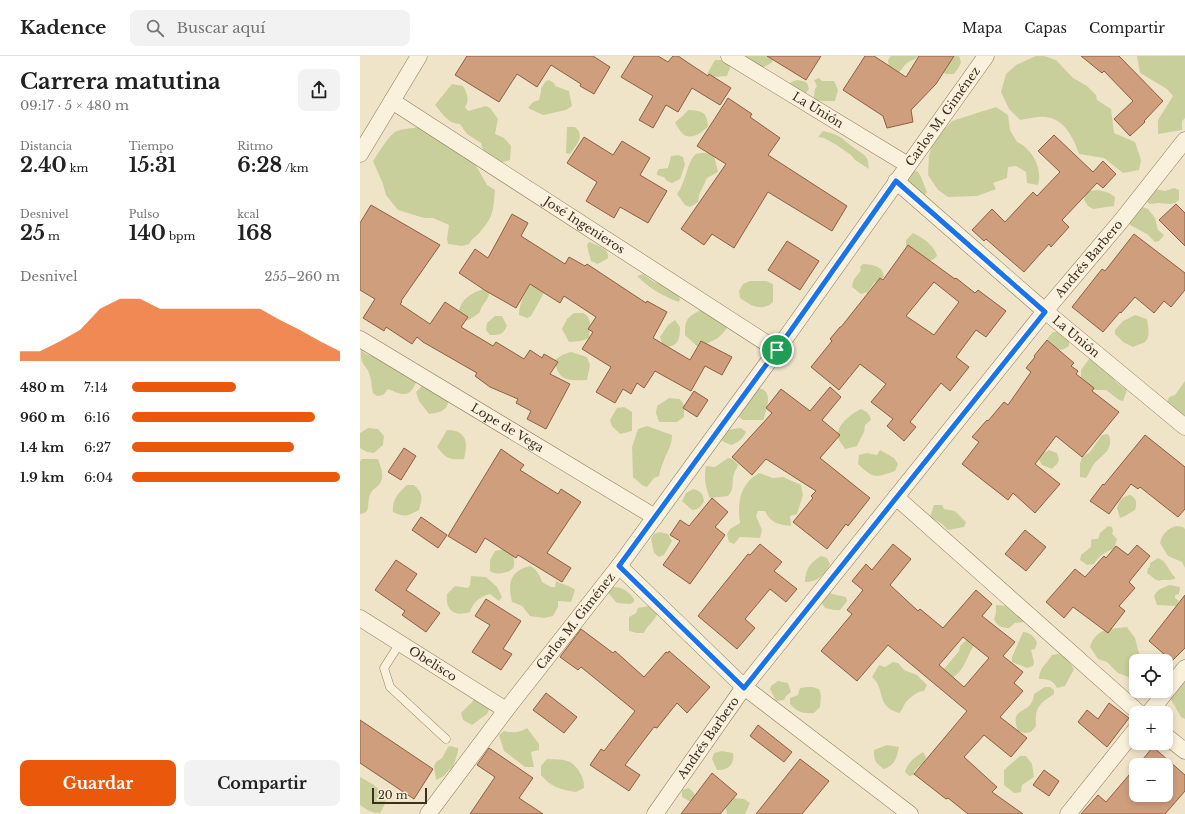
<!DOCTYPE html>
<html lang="es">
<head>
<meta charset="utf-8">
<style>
  :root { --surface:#fff; --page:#f2f2f2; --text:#222; --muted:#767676; --line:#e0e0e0; --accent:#ea580c }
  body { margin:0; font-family:"Libre Baskerville",serif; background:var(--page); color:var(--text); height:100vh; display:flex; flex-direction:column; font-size:15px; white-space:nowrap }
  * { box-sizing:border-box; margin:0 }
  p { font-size:13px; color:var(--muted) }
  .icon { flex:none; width:22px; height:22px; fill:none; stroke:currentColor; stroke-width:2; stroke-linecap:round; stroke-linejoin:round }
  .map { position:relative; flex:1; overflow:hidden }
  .panel { display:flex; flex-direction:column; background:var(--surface); width:360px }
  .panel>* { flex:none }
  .fabs { position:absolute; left:769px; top:598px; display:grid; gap:8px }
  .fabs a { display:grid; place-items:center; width:44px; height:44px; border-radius:8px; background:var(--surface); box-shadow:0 2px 6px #0003; font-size:20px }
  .scale { position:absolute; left:12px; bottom:10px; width:55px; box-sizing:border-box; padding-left:4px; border:2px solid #3d2e20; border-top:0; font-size:11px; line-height:14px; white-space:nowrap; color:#3d2e20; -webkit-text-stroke:3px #f7eed8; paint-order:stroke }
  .pin { position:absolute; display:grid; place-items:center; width:34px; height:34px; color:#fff; margin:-17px; border:2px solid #fff; border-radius:50%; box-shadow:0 1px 4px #0007 }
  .round { display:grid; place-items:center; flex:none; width:42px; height:42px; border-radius:8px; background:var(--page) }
  .head { display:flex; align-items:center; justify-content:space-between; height:68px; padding:0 20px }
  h1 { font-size:22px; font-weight:700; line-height:30px }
  .figures { display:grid; grid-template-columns:repeat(3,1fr); gap:6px; height:68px; padding:4px 20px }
  .figures div { display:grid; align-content:center }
  .figures b { font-size:20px; font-weight:700 }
  .figures small { font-size:11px; font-weight:400 }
  .figures p { font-size:11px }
  .chart { height:112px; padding:8px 20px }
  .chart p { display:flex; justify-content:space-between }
  .chart svg { width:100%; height:72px; margin-top:4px; fill:var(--accent); opacity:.7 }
  .cta { display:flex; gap:8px; margin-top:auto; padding:8px 20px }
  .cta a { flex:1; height:46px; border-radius:8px; background:var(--accent); color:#fff; font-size:16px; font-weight:700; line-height:46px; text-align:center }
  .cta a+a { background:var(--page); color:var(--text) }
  ul { padding:0 20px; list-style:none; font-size:13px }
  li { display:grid; grid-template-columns:64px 48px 1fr; align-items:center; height:30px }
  li i { height:10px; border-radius:5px; background:var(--accent) }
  header { display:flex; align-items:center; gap:24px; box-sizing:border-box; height:56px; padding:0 20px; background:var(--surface); border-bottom:1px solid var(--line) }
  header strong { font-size:19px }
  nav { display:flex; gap:22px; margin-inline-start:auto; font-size:14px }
  .search { width:280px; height:36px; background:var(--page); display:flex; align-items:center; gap:10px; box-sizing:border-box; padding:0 14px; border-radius:8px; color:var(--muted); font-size:15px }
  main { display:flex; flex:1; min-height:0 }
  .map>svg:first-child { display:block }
</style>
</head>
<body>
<header>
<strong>Kadence</strong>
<div class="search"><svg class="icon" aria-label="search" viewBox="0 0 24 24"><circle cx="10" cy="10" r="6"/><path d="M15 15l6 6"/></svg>Buscar aquí</div>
<nav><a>Mapa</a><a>Capas</a><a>Compartir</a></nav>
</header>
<main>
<section class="panel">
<div class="head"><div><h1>Carrera matutina</h1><p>09:17 · 5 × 480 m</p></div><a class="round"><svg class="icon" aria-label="share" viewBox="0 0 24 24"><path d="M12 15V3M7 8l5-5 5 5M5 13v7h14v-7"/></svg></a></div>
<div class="figures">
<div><p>Distancia</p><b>2.40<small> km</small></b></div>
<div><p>Tiempo</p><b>15:31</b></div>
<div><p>Ritmo</p><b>6:28<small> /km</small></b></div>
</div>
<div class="figures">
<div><p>Desnivel</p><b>25<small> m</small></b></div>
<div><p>Pulso</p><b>140<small> bpm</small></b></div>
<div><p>kcal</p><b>168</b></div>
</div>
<div class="chart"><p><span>Desnivel</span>255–260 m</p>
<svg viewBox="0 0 160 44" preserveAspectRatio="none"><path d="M0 44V38L10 38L20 32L30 25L40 12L50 6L60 6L70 12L80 12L90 12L100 12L110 12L120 12L130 19L140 25L150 32L160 38V44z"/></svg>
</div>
<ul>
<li><b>480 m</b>7:14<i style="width:50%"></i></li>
<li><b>960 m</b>6:16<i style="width:88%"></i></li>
<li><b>1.4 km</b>6:27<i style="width:78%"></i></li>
<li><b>1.9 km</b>6:04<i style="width:100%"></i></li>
</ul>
<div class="cta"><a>Guardar</a><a>Compartir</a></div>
</section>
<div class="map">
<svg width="825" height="758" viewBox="0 0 825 758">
  <rect width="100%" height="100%" fill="#f0e4c8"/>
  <!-- green -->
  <g fill="#c9cf9b">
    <polygon points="380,0 416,0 416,1 411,7 399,14"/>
    <path d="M531,0H558C555,4 551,4 547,7C543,10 542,14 538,17L529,12L528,4Z"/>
    <polygon points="581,0 599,0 601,6 599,11 594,18 586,18 580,15"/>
    <path d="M676,0H684L696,4L713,22L727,30L736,39L737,44L751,53L754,77L775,86L781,104L779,114L763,117L744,102L719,98C714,83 704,62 685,61C677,60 668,63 660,64L649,53L641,36L646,18L656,9Z"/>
    <polygon points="777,0 825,0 825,62 822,65 822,74 798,78 798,64 813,40 807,33 780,17"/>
    <polygon points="355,4 366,4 369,6 370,12 367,20 353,21 347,18"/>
    <polygon points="459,22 462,25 474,25 478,34 475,45 457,45 454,41 455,33 457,30 454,24"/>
    <polygon points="189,24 194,27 195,30 209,35 212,50 206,54 183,59 168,52 173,46 179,44 181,36 181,32 186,25"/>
    <polygon points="437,24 443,25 447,27 449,33 445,38 428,30 431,26"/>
    <path d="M92,28L103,30C107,37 110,45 105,51L108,55L126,50L130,52L138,63L135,78L144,82L151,90L150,104C132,110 126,106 121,87L107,78L100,68C88,68 82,57 75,49Z"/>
    <path d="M636,51L648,59L650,74L657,86C672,92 683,113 678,129L667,127L666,116L656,110L648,111L647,122L633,127L636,133L617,140L588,141L578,134L568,119L569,99L572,90L583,75L592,65Z"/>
    <path d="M328,54C341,55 347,55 348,70C343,76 335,82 326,80C321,78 318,71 315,67C319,62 324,60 328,54Z"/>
    <path d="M73,70L83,71L100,79L101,90L115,108L127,129L135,134C133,155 134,160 120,176C116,181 112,182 109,188L102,190L88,188L87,183L89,169L73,162H64L38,154L26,139L23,128L13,105C18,97 28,81 35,76C42,72 64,71 73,70Z"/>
    <path d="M207,71H215C226,80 216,89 210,98L206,97Z"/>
    <path d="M463,75C480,79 480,81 493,91C504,100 508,97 509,113L495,104L491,99L475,88L464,82L458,81Z"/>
    <path d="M346,97L354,100L358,116L347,122L339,139L338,146L330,151L325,149L317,138C326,127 327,105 336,98C338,97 343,97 346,97Z"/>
    <polygon points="318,99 323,101 325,109 320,123 312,127 307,125 304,121 297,119 297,116 299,113 308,112 311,100"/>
    <path d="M557,115C563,122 563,128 567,136L562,142L558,144L545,121L551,116Z"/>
    <polygon points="789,132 805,135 814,132 819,134 819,144 815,147 811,148 798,147 790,148 785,144"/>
    <polygon points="739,134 749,137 755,141 754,150 733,153 728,150 724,144 726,135"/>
    <polygon points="782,151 788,153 795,162 798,174 804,179 799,185 795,186 787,178 770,169 770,162"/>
    <path d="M553,177C563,182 574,189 577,200L574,203L569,205L549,194L546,189V184Z"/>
    <path d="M230,186C237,190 250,192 248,202L238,208L231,205L227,190L228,187Z"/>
    <path d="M503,208C512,209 523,209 524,221L514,227L508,236L501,238L492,231C493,221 496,222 501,214L500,211Z"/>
    <path d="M283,218L294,226L302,228L317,238L320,243L319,246C302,240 289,232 277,220Z"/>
    <path d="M174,223L185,235L171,260L167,262L159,259C159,245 167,235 174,223Z"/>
    <path d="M390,225H406L413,228V246C402,256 391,250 380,242L379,235L383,228Z"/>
    <path d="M124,233L129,235C130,244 121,248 120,256C113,262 108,265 100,266C95,248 107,238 124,233Z"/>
    <path d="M342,253L368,270C360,284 352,285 338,291L325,279C325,262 327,262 342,253Z"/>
    <path d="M214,257H223C233,263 230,271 229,282L221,285L209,286L202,273L207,263Z"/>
    <path d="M775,259L787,263C788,269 791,281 785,286C782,288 776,289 773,291L763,286L755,278V274L763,265Z"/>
    <path d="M135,260H142L147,270C143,279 139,279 130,279L126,274L127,267Z"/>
    <path d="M315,264L320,271C320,282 319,290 306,291L302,287L300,281L308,269Z"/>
    <polygon points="693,276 703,276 709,284 709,290 702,294 697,293 687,283"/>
    <path d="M1,294L6,298L32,308L57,324C50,342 44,340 28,333L23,339L17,340L13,337C11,331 12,326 10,320C7,308 0,311 1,294Z"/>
    <path d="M211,296L227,301L230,309L227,324C209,325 197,325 195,304L202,299Z"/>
    <polygon points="729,303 743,303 750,312 752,321 756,326 767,334 763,345 759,344 746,334 733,334 725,330 721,321 721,314"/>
    <polygon points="825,325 825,360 822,359 807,347 809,341 815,339"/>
    <path d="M65,327L90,334C88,351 88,356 69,358L59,345L56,336Z"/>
    <path d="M397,332C414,333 407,351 404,362L403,364H383L378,360Z"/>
    <polygon points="309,342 320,343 324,349 324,361 317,366 299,366 296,357 297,350"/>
    <polygon points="264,351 272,356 272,375 260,378 252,370 250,364 257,352"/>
    <path d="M501,353C506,355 510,358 511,364L505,369L504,376L497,390L485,393C483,389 479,385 478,382C475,370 492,357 501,353Z"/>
    <path d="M287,370L312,379C312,391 306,397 303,407C301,411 300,415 299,420L294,422L287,431L282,429L273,421L272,391L278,373Z"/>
    <polygon points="8,372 18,373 24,380 23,389 14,397 7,396 0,392 0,377"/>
    <path d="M381,372L386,376C383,383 377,387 371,389L362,385C363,372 370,374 381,372Z"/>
    <path d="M87,374C107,374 108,387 104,403C90,404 86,403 77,391Z"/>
    <path d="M747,378L749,379C754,394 742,399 734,408C731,412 729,418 726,422L720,421V408L722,401L730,396L742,379Z"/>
    <path d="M520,394L534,402L538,408L535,415C515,422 514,423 498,408L499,399L507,397L517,399Z"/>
    <polygon points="689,394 697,397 699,403 698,407 692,413 682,409 678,402 680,399"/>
    <path d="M368,402L373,403L378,409C377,413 375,414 374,418C371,427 375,432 368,440L350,442C345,431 344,422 346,410L355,411Z"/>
    <path d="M2,403H18C20,409 23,416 22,422C21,429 16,431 12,435C5,444 13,457 0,458V405Z"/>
    <path d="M399,417L413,422L423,421L441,429L443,439L437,458L430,460L431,470C420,469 410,467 405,455H398L396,460L402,474L400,482L380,481L374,488L369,486L367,478L370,473L380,467C377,446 380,428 399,417Z"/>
    <path d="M47,429H54C64,438 62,442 59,454C47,460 46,462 33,456C32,444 38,437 47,429Z"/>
    <path d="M333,433C341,435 343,438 344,445C342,450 338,454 332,454L322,445L326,437Z"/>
    <path d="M770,439C777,442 777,448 775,454L765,460L760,462L757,452C760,444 761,441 770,439Z"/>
    <polygon points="574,449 582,449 584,453 595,455 606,466 604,471 588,474 582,468 570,461"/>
    <path d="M748,470L752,471L753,475L752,478L757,483L754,493C745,495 738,501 734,508L727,509L720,504L721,499L731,491V484L733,483H738L740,477Z"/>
    <path d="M816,470L823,471L825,473V512L822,506L808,500L800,487C802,478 808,472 816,470Z"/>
    <polygon points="300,476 308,478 312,485 304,499 299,501 294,497 291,483 294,478"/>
    <path d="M150,492L153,494C153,507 159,514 143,517C138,518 135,518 130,515V504L135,495Z"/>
    <path d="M461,500L467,502L470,508C464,519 458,526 445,526C445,513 450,507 461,500Z"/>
    <path d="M798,502C808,506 808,515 815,521V523L810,524H801L800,525L796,524L787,517L788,512L790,511V507Z"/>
    <path d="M170,510C176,513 180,519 182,526L191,531H195L196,525C203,529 209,529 215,534L211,546L198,545V551L193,560L184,562L170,560L162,550L152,546C148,528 149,515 170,510Z"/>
    <path d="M111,520L126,521L137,531L142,541L139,545L130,538C119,541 113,546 110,556C95,561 85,555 87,538L95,530L108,532L110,529Z"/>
    <path d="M810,529L820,531L819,538L815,539V542L819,545L816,550L797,549L794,540C797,533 803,532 810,529Z"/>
    <path d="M253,531C263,531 268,535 274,543V546L270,548L257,547L248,537L249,534Z"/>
    <polygon points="469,536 472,538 486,541 487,545 480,554 474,554 465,552 461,546"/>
    <path d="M636,549L648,550L664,566L655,567L649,572C642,572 637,570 634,563L636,557Z"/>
    <path d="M289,550L297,558C295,565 287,569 284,577H277L269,575V561L276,557L278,552Z"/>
    <path d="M767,571L775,582L781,605H776V624L758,617L747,606L738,603L730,591C736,572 750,573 767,571Z"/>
    <path d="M618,573L623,579C620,583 615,587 613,591C605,604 605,614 591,623L579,619L599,595L600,590Z"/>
    <path d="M663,576C670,576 675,581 677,587L675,593L671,594L674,606L673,610L667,612L652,606V601Z"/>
    <path d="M703,597L714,613L705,630L697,632C693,624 688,623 679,623C680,610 686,609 692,599Z"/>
    <path d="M533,606L538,607L544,614L557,619L567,629L564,635C557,635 551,641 546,646C543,650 543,654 539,657C515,650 526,633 512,621L519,609L525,611Z"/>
    <polygon points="825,620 825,663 821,661 810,642"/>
    <polygon points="418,625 428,627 431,636 426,640 424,644 416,645 410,633 411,630"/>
    <path d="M447,631H453L459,633L461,639L460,651L454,657C443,658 437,656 430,648V642L438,639L440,632Z"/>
    <path d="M685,631H690L694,634V638C679,648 675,651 676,670L671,676L665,677L658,675C648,648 672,661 674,638Z"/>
    <polygon points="116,638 130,651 127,658 112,669 103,664 101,657 113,645"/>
    <path d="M167,672L179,688V694L171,696L174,711H165L144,695L139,679L144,675C152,677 159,677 167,672Z"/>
    <path d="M527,689L539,691C536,703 536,708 524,713C515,706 514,705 514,694Z"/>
    <polygon points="90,690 98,692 98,696 93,711 90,713 84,720 76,724 74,710 76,706 82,702 88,691"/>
    <path d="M362,695L373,697C375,708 368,715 357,714L352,703L354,697Z"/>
    <path d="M563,696L566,701L564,706L554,715V719L549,720L545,716C547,707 555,701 563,696Z"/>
    <polygon points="660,700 666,700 672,708 674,721 662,729 661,736 654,737 644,729 644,714"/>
    <path d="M187,703C203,704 212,702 220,717C223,722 224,726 224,732L216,736C200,733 192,732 181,719V710Z"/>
    <path d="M0,721L14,729L26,740L25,748L20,757C11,757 7,754 0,749Z"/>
    <polygon points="329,732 333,736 339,745 331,746 322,741 322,734"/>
    <polygon points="375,742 384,743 390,747 385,758 367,758 366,753 367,746"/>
  </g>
  <!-- building -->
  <g fill="#cf9f7d" stroke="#8d5f41" fill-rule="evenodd">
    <polygon points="107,0 233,0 250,11 234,38 220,30 221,28 191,9 177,31 157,18 139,46 95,19"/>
    <polygon points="274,0 298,0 308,6 313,0 318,0 348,20 349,18 371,32 360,49 332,32 318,56 306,49 293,72 279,64 293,40 261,21"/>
    <polygon points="407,0 461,0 446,24"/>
    <polygon points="505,0 514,0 546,21 559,0 594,0 576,28 551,54 553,66 527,72 523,60 483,34"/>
    <polygon points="721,0 759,0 803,45 784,65 785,66 770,80 754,63 773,45 744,15 742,17"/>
    <polygon points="368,42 392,58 390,61 420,82 408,99 487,150 472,175 408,136 374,192 352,178 344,189 321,173 366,108 337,90"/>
    <polygon points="694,79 733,116 743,105 756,118 743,132 737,127 702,164 709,171 691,191 689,188 664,216 626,183 624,185 612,174 632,153 645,166 673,136 677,140 700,116 678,95"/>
    <polygon points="224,81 253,99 262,85 290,102 280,119 307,135 288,167 260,151 254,162 226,145 237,126 207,107"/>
    <polygon points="816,148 825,157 825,190 799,164"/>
    <polygon points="11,149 80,189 41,245 42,246 40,248 70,268 85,246 108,261 101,271 133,290 136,286 164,303 170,294 182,302 184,298 198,306 190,318 210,328 186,373 167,363 171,355 156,347 158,343 130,331 115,320 117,317 63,286 57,281 52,288 26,271 24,275 3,262 15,243 0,234 0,167"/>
    <polygon points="152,158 168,167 161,180 205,208 209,201 225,210 227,208 286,247 287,245 307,256 293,282 330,304 341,285 372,301 362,319 345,310 331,335 295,315 284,332 277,327 271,338 263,333 255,347 236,336 251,311 222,293 233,276 228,273 236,261 204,240 200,247 170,228 156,252 126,235 99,217 115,193 128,202"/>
    <polygon points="774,178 825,217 825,234 811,251 804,245 794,257 775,241 761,257 760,256 743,276 712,251 742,213 745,215"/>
    <polygon points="427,185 459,205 440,234 408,214"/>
    <path d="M548,189L595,223L596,222L615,237L618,234L646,255L626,281L616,274L596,301L609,311L590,335L581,327L550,366L556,371L544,385L527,370L533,363L511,346L526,328L500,308L479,334L451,311L472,285L470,283L480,271H481L520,222L523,224ZM574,226L599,246L574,279L546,260Z"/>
    <polygon points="687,284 714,307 711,310 718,315 716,318 734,332 732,335 759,356 722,401 696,380 675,408 700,428 675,457 653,437 648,444 602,408 619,386 612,381 627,364 628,365 644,346 648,349 671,316 666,312 675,301 674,300"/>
    <polygon points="470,331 481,341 462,364 480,379 460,402 510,442 488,470 486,468 467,493 433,466 453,442 451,440 456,435 406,403 392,419 372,401 412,357 406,352 421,333 450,355"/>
    <polygon points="334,335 348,344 337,361 323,352"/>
    <polygon points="785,379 825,411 825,453 818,461 780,431 778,433 771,428 749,458 730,445 743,428 744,429"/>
    <polygon points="44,392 56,400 41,424 28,416"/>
    <polygon points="141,393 164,409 160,414 198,438 201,433 221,446 187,497 211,512 202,526 158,499 156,502 125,482 116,497 88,480"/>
    <polygon points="352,442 368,456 355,471 365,479 330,528 303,509 320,485 310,479 320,464 329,470"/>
    <polygon points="61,461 87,479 78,492 52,474"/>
    <polygon points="665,474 686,491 666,515 645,498"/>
    <polygon points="400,488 422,506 414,515 437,533 426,546 410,533 385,563 395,572 377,593 338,560 388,498 390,499"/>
    <path d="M533,488L551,503L530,529L558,555L560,553L583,572L616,534L632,548L622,560L655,586L643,600L663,616L654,627L663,635L640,661L667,682L651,701L624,679L604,701L637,731L632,736L663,758H608L588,742L586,743L554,718L607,655L528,589L497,625L461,595L492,558L487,554L503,534L492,525L506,508L512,514ZM603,581L629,602L604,631L579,609Z"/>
    <polygon points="777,489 790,500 769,526 775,532 759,550 765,555 748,577 713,551 704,562 686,546 715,513 725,521 744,500 746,502 756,490 768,499"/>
    <polygon points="36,504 57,518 46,534 80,557 66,576 42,559 45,555 15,534"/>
    <polygon points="825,539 825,592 812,605 789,585"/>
    <polygon points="126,543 161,565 143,593 152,598 141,614 112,596 130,569 115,560"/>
    <polygon points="221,573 253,597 255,595 284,621 306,596 308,597 309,595 350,631 327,657 317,647 297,672 294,671 265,709 280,719 269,735 230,709 241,693 244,695 275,655 221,611 218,614 200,601"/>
    <polygon points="186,637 217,661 204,677 173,654"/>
    <polygon points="749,647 769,662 747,691 718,666 727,654 738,663"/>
    <polygon points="0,664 73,713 54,743 0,707"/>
    <polygon points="398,669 432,696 424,706 390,680"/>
    <polygon points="793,691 825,719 825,735 805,758 721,758 738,739 746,746 776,711 776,739 806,739 806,709 778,709"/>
    <polygon points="129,692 173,722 159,742 183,758 110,758 135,721 117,709"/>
    <polygon points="440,703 469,725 442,758 396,758"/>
    <polygon points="684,714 699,725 689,740 673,729"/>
    <polygon points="352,717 377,738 360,758 321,758"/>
  </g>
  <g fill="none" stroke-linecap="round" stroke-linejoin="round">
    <defs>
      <polyline id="service" points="40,587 24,612 30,631 86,683"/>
      <g id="minor">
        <path id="s1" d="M369,0L548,109"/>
        <path id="s2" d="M32,45L417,294"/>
        <polyline points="0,98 59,0"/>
        <path id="s3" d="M536,125L685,255L825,371"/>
        <path id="s4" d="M0,283L295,461"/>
        <polyline points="536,441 779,657"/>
        <polyline points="259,510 384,631 550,758"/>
        <path id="s5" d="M0,562L146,654"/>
        <polyline points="789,657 825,612"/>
        <polyline points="806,680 825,695"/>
        <path id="s6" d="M68,758L146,654L259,510L417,294L626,0"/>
        <path id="s7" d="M295,758L384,631L685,255L761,165L825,84"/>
        <polyline points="708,758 776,673"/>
      </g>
    </defs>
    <!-- service casing -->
    <use href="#service" stroke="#8d765c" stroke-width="9"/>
    <!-- minor casing -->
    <use href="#minor" stroke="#8d765c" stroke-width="17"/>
    <!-- service -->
    <use href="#service" stroke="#faf1dc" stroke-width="8"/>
    <!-- minor -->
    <use href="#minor" stroke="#faf1dc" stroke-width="16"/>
  </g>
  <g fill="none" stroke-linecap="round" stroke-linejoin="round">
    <defs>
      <polygon id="route" points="536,125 685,256 384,632 259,510 417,294"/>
    </defs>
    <!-- route casing -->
    <use href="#route" stroke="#fff" stroke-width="8"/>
    <!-- route -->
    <use href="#route" stroke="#1a73e8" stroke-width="5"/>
  </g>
  <g text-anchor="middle" stroke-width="4" stroke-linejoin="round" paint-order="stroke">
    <!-- street labels -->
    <g font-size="12" fill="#3d2e20" stroke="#f7eed8">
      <text dy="4" stroke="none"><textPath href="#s1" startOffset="104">La Unión</textPath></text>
      <text dy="4" stroke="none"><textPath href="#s6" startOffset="867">Carlos M. Giménez</textPath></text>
      <text dy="4" stroke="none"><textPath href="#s2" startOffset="229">José Ingenieros</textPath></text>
      <text dy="4" stroke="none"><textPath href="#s7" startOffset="705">Andrés Barbero</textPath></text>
      <text dy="4" stroke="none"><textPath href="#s3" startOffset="238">La Unión</textPath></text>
      <text dy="4" stroke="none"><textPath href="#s4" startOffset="172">Lope de Vega</textPath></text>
      <text dy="4" stroke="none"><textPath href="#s6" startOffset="243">Carlos M. Giménez</textPath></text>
      <text dy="4" stroke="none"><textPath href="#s5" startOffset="86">Obelisco</textPath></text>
      <text dy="4" stroke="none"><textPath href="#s7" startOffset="93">Andrés Barbero</textPath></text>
    </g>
  </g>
</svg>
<div class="fabs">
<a><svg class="icon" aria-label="locate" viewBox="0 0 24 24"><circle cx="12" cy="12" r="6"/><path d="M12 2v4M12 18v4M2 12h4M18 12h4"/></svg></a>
<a>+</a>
<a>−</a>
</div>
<div class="scale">20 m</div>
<div class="pin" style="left:417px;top:294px;background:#1e9e55"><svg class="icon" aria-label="arrive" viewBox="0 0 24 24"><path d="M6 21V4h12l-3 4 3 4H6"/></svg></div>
</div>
</main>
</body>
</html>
